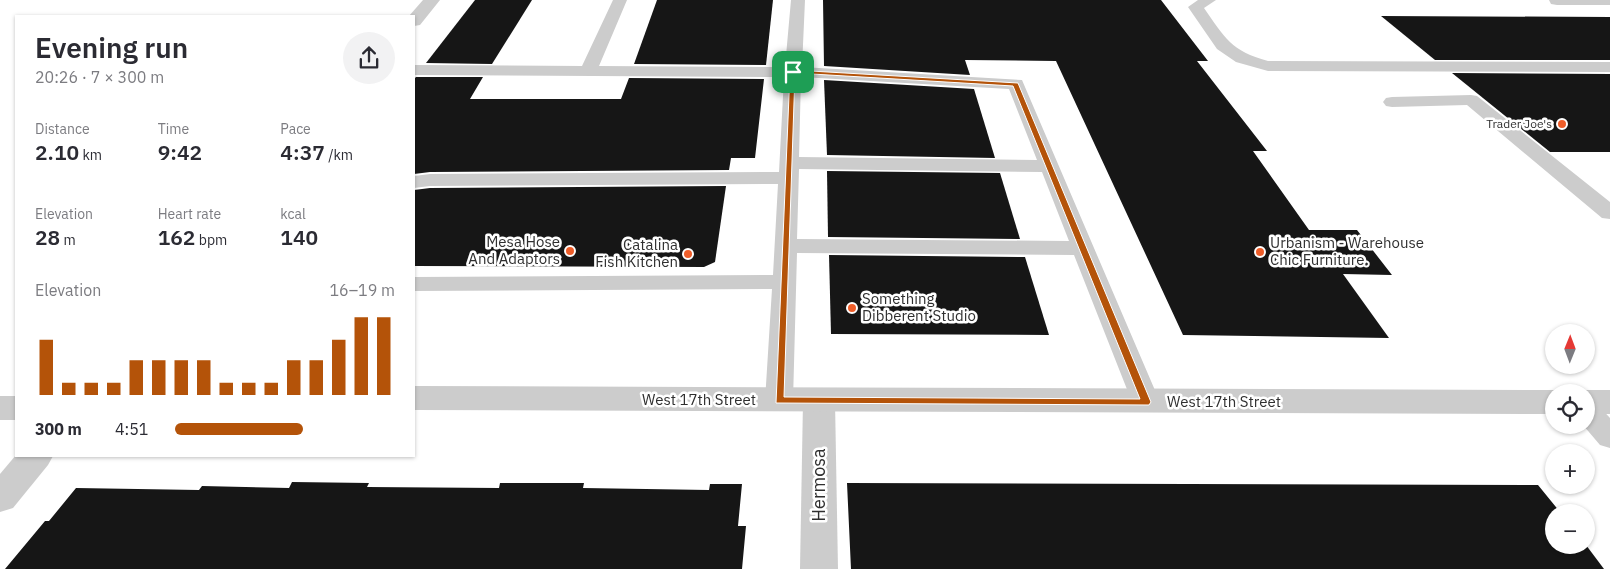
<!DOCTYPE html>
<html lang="en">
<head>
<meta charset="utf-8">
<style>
  :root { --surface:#fff; --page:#f2f2f3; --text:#2b2b33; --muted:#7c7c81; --accent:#b45309 }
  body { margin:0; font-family:"IBM Plex Sans",sans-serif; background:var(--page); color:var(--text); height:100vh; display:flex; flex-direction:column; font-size:19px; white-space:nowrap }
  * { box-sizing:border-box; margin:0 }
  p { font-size:16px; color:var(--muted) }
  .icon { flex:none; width:28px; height:28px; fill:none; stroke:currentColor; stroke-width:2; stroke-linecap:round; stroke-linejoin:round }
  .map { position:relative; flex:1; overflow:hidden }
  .details { position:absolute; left:15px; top:15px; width:400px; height:442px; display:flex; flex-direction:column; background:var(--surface); border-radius:0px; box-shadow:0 1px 4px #0004 }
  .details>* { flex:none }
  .needle { width:32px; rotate:1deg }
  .tools { position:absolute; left:1545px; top:324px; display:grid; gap:10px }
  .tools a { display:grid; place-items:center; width:50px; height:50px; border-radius:50%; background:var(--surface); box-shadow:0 1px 4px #0004; font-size:25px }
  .pin { position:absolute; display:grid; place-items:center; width:42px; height:42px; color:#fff; margin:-21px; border-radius:10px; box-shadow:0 2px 8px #0006 }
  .round { display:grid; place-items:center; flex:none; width:52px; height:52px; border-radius:26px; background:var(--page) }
  .headline { display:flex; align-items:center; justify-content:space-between; height:85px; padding:0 20px }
  h1 { font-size:28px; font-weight:600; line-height:38px }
  .metrics { display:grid; grid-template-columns:repeat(3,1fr); gap:8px; height:85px; padding:5px 20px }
  .metrics div { display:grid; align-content:center }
  .metrics b { font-size:21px; font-weight:600 }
  .metrics small { font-size:14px; font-weight:400 }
  .metrics p { font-size:14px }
  .chart { height:140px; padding:10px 20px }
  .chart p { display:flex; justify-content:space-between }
  .chart svg { width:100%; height:90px; margin-top:5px; stroke:var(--accent); stroke-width:6 }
  ul { padding:0 20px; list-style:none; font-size:16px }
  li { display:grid; grid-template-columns:80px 60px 1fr; align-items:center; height:38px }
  li i { height:12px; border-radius:6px; background:var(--accent) }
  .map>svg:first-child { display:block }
</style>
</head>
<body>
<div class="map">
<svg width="1610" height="569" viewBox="0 0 1610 569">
  <rect width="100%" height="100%" fill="#fff"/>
  <!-- building -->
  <g fill="#161616">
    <polygon points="475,0 532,0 492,64 426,63"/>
    <polygon points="657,0 773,0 766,65 634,64"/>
    <polygon points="823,0 1161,0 1208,61 1197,61 1267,151 1253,151 1309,230 1357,230 1392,275 1343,274 1389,338 1183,335 1056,61 965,60 970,75 824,66"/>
    <polygon points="1381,16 1610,17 1610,60 1435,60"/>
    <polygon points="1452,73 1610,74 1610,152 1550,152"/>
    <polygon points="416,77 483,77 470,99 621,99 629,78 764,79 755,158 731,158 729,170 430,172 414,174 414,79"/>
    <polygon points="824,80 974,89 995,158 827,155"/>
    <polygon points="827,171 1000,173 1020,239 828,237"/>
    <polygon points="726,186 715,262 704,267 414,266 414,190 430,188"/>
    <polygon points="829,255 1025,257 1049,335 831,334"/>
    <polygon points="292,482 369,483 367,487 499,488 500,483 584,483 583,488 709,490 710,484 742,484 738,526 746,526 742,569 5,569 45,521 49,521 76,488 199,490 202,486 289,488"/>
    <polygon points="847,483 1538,485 1560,512 1554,512 1554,545 1586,545 1604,569 851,569"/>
  </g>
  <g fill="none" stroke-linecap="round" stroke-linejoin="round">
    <!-- service -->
    <g fill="#ccc" fill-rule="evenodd">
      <path d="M613,0H627L599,66L785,67L791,0H805L802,67L1022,80L1160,402L1156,409L1146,412L1136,409L1132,402L1074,255L797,253L793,401L789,408L779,411L769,408L765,401L772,289L414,291V277L773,275L778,184L430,186L414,188V176L430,174L779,172L784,77L414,75V65L582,66ZM801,77L1009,89L1037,160L799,157ZM799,169L1042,172L1069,241L797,239Z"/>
      <path d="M1198,0H1216L1204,8C1225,38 1231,51 1268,61L1610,62V72L1268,71L1236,62L1217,49L1188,7Z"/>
      <polygon points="1471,95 1477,96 1610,202 1610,219 1602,218 1467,105 1392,107 1386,106 1383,102 1386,98 1392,97"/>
      <polygon points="1586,400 1596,403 1610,418 1610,448 1600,445 1583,425 1586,425"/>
    </g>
    <!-- minor -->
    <g fill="#ccc" fill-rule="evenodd">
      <polygon points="1549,0 1610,0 1610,5 1557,5 1551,4"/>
      <polygon points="819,389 830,393 835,401 838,569 800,569 803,401 808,393"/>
    </g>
    <!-- tertiary -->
    <g fill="#ccc" fill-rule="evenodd">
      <polygon points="423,0 440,0 420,25 414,26 414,16 409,16"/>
      <polygon points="414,386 1554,390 1561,392 1554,392 1554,414 414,410"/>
      <polygon points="1586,390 1610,390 1610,414 1586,414 1586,392 1579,392"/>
      <rect x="0" y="396" width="16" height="24"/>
      <polygon points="16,455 53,456 48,465 13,508 0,512 0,474"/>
    </g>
  </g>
  <!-- route -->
  <path fill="#b45309" stroke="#fff" fill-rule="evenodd" d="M793,70L1018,83L1151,402L1149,405L776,403L790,72ZM795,73L1013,86L1140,399L784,397Z"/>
  <!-- markers -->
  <g fill="#ee5d29" stroke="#fff" stroke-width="2">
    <circle cx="1562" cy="124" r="5"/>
    <circle cx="570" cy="251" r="5"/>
    <circle cx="1260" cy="252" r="5"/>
    <circle cx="688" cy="254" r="5"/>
    <circle cx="852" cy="308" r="5"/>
  </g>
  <g text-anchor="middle" stroke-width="5" stroke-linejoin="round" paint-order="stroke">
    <!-- far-poi labels -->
    <g font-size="12" fill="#2f2f2f" stroke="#fff" text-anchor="end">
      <text x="1552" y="128">Trader Joe's</text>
    </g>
    <!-- poi labels -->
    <g font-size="15" fill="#2f2f2f" stroke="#fff" text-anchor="end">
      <text x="560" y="247">Mesa Hose<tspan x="560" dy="17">And Adaptors</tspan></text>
      <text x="1270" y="248" text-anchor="start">Urbanism - Warehouse<tspan x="1270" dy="17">Chic Furniture.</tspan></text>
      <text x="678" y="250">Catalina<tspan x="678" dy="17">Fish Kitchen</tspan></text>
      <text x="862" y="304" text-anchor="start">Something<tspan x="862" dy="17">Dibberent Studio</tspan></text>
    </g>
    <!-- street labels -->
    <g font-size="15" fill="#2f2f2f" stroke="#fff">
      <text x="699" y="405">West 17th Street</text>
      <text x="1224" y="407">West 17th Street</text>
    </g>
    <!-- near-street labels -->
    <g font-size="18" fill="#2f2f2f" stroke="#fff">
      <text transform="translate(819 485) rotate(-90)" y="6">Hermosa</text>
    </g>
  </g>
</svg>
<div class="tools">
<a><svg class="needle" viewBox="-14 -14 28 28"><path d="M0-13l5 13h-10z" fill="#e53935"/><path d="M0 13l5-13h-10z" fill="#7c7c81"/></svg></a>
<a><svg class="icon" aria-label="locate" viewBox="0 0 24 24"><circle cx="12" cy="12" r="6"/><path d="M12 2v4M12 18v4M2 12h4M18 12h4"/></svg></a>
<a>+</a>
<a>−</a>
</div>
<div class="pin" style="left:793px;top:72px;background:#1e9e55"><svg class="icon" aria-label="arrive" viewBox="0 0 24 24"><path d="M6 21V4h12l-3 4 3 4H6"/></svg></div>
<section class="details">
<div class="headline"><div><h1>Evening run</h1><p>20:26 · 7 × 300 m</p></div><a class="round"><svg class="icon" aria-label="share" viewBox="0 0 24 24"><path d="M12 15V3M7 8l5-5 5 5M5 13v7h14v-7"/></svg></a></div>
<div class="metrics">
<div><p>Distance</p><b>2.10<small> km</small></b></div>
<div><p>Time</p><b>9:42</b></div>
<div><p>Pace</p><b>4:37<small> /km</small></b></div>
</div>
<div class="metrics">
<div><p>Elevation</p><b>28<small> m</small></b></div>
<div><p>Heart rate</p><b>162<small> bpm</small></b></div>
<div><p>kcal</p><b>140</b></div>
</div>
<div class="chart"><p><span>Elevation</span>16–19 m</p>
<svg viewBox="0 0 160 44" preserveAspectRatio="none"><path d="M5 44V17M15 44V38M25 44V38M35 44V38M45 44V27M55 44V27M65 44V27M75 44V27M85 44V38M95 44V38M105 44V38M115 44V27M125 44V27M135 44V17M145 44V6M155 44V6"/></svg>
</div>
<ul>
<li><b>300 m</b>4:51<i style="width:58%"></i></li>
</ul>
</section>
</div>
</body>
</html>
